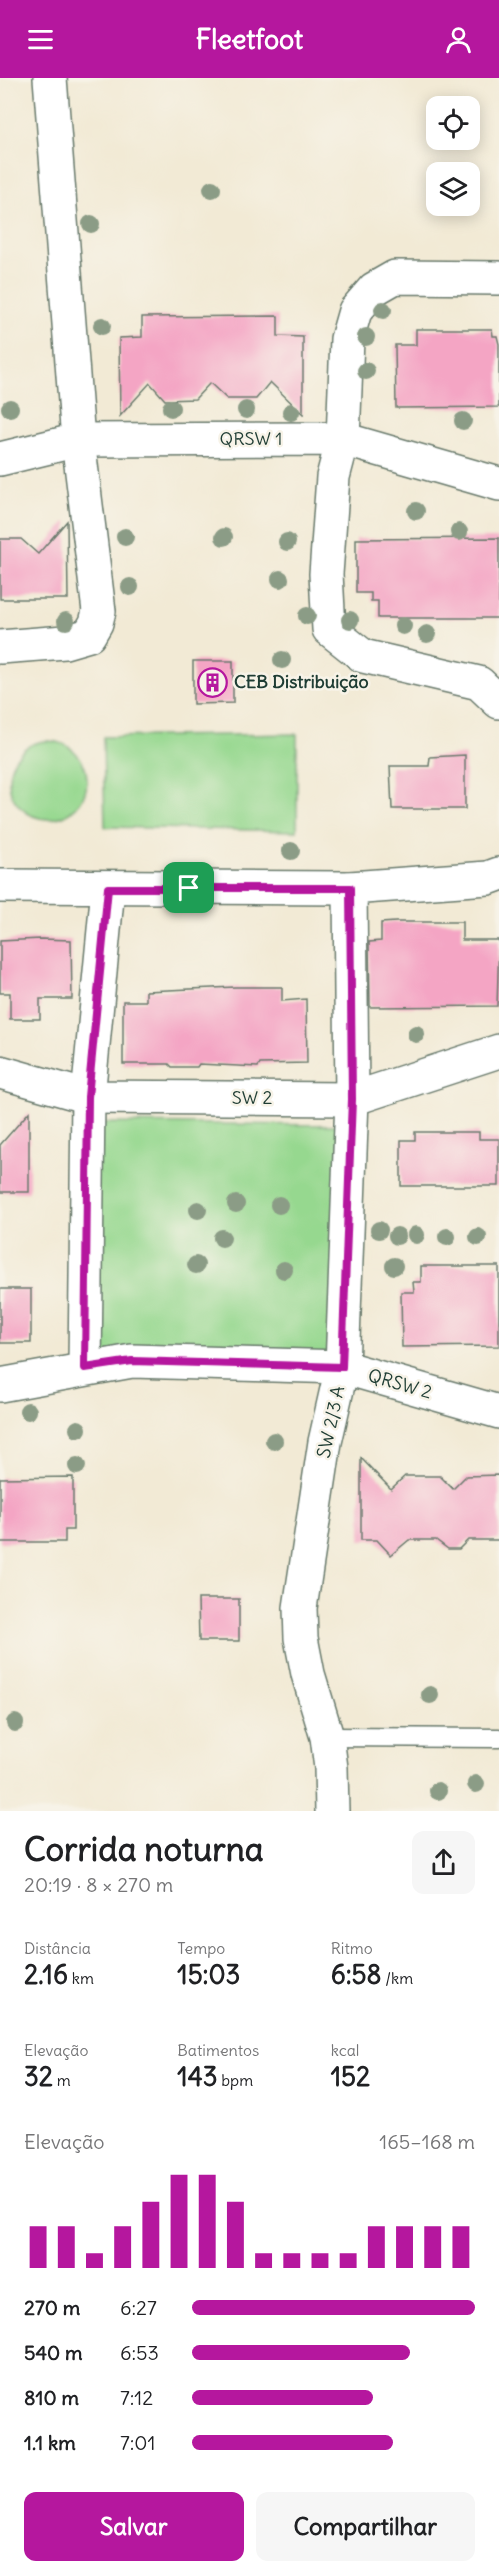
<!DOCTYPE html>
<html lang="pt">
<head>
<meta charset="utf-8">
<style>
  :root { --surface:#fff; --page:#f6f6f6; --text:#202124; --muted:#757577; --accent:#b5179e }
  body { margin:0; font-family:Delius,sans-serif; background:var(--page); color:var(--text); height:100vh; display:flex; flex-direction:column; font-size:22px; white-space:nowrap }
  * { box-sizing:border-box; margin:0 }
  p { font-size:20px; color:var(--muted) }
  .icon { flex:none; width:33px; height:33px; fill:none; stroke:currentColor; stroke-width:2; stroke-linecap:round; stroke-linejoin:round }
  .map { position:relative; height:1733px; overflow:hidden }
  .side { display:flex; flex-direction:column; background:var(--surface); flex:1 }
  .side>* { flex:none }
  .fabs { position:absolute; left:426px; top:18px; display:grid; gap:12px }
  .fabs a { display:grid; place-items:center; width:54px; height:54px; border-radius:12px; background:var(--surface); box-shadow:0 3px 15px #0003; font-size:30px }
  .pin { position:absolute; display:grid; place-items:center; width:51px; height:51px; color:#fff; margin:-26px; border-radius:12px; box-shadow:0 3px 9px #0006 }
  .round { display:grid; place-items:center; flex:none; width:63px; height:63px; border-radius:12px; background:var(--page) }
  .head { display:flex; align-items:center; justify-content:space-between; height:102px; padding:0 24px }
  h1 { font-size:33px; font-weight:700; line-height:45px }
  .figures { display:grid; grid-template-columns:repeat(3,1fr); gap:9px; height:102px; padding:6px 24px }
  .figures div { display:grid; align-content:center }
  .figures b { font-size:26px; font-weight:700 }
  .figures small { font-size:16px; font-weight:400 }
  .figures p { font-size:16px }
  .chart { height:168px; padding:12px 24px }
  .chart p { display:flex; justify-content:space-between }
  .chart svg { width:100%; height:108px; margin-top:6px; stroke:var(--accent); stroke-width:6 }
  .action { display:flex; gap:12px; margin-top:auto; padding:12px 24px }
  .action a { flex:1; height:69px; border-radius:12px; background:var(--accent); color:#fff; font-size:24px; font-weight:700; line-height:69px; text-align:center }
  .action a+a { background:var(--page); color:var(--text) }
  ul { padding:0 24px; list-style:none; font-size:20px }
  li { display:grid; grid-template-columns:96px 72px 1fr; align-items:center; height:45px }
  li i { height:15px; border-radius:8px; background:var(--accent) }
  header { display:flex; justify-content:space-between; align-items:center; height:78px; padding:0 24px; background:var(--accent); color:#fff; font-size:27px; font-weight:700 }
  .map>svg:first-child { display:block }
</style>
</head>
<body>
<header><svg class="icon" aria-label="menu" viewBox="0 0 24 24"><path d="M4 6h16M4 12h16M4 18h16"/></svg>Fleetfoot<svg class="icon" aria-label="person" viewBox="0 0 24 24"><circle cx="12" cy="8" r="4"/><path d="M4 21q1-7 8-7t8 7"/></svg></header>
<div class="map">
<svg width="499" height="1733" viewBox="0 0 499 1733">
  <rect width="100%" height="100%" fill="#f7f3e8"/>
  <filter id="ink" filterUnits="userSpaceOnUse"><feTurbulence type="fractalNoise" baseFrequency=".0167" numOctaves="2"/><feDisplacementMap in="SourceGraphic" scale="12" xChannelSelector="R" yChannelSelector="G"/><feConvolveMatrix kernelMatrix="1 2 1 2 8 2 1 2 1" color-interpolation-filters="sRGB"/></filter>
  <filter id="wash" filterUnits="userSpaceOnUse"><feTurbulence type="fractalNoise" baseFrequency=".008" numOctaves="4" result="noise"/><feDisplacementMap in="SourceGraphic" scale="24" xChannelSelector="R" yChannelSelector="G"/><feGaussianBlur stdDeviation="1.35" result="paint"/><feColorMatrix in="noise" values="0 0 0 0 0 0 0 0 0 0 0 0 0 0 0 0 0 1.4 0 .05"/><feComposite in="paint" operator="in"/></filter>
  <g filter="url(#wash)">
    <rect width="100%" height="100%" fill="#f2ead5"/>
    <!-- green -->
    <g fill="#96d88f" stroke="#5a8a62" stroke-width="1.5">
      <polygon points="297,656 297,753 105,749 103,659"/>
      <circle cx="48" cy="702" r="39"/>
      <polygon points="96,1045 340,1047 335,1280 93,1276"/>
    </g>
    <g id="blocks">
      <!-- building -->
      <g fill="#f4a5c4">
        <polygon points="278,238 278,258 303,259 303,336 270,304 256,321 227,321 210,305 195,321 165,322 150,305 120,338 119,260 142,259 142,239"/>
        <polygon points="416,251 492,251 493,258 497,258 499,266 499,329 396,330 395,267 416,267"/>
        <polygon points="67,443 68,521 0,521 0,461 21,461 38,476"/>
        <polygon points="499,460 499,540 378,540 378,523 371,523 371,515 356,515 356,461"/>
        <polygon points="193,583 233,583 233,625 193,626"/>
        <polygon points="465,677 465,731 392,731 390,688 429,688 430,679"/>
        <polygon points="396,844 462,844 462,862 499,862 497,928 370,929 369,864 381,863 381,845"/>
        <polygon points="41,861 71,862 72,921 40,921 40,941 10,941 10,915 0,915 0,863"/>
        <polygon points="235,909 282,909 282,923 306,921 307,985 260,986 258,989 199,986 197,989 172,989 169,986 123,986 123,923 146,923 146,913"/>
        <polygon points="29,1034 29,1114 0,1114 0,1067"/>
        <polygon points="415,1054 479,1054 479,1061 499,1061 499,1108 401,1108 401,1062 415,1062"/>
        <polygon points="421,1188 499,1188 499,1268 402,1269 401,1214 414,1214 413,1204 421,1204"/>
        <rect x="0" y="1211" width="31" height="54"/>
        <polygon points="361,1380 391,1411 405,1398 440,1398 453,1411 466,1398 499,1397 499,1462 468,1462 459,1471 448,1471 436,1462 409,1462 391,1477 377,1462 361,1462"/>
        <polygon points="73,1399 73,1452 65,1452 65,1464 0,1464 0,1400"/>
        <polygon points="198,1521 239,1521 239,1563 199,1563"/>
      </g>
    </g>
  </g>
  <g filter="url(#ink)">
    <use href="#blocks" fill-opacity="0" stroke="#697a6c" stroke-width="1.5"/>
    <g fill="none" stroke-linecap="round" stroke-linejoin="round">
      <defs>
        <polyline id="service" points="327,1659 499,1660"/>
        <g id="minor">
          <polyline points="499,200 395,199 374,211 355,233 347,261 343,361 333,399 326,496 329,551 363,578 479,605 499,624"/>
          <polyline points="0,381 78,362 343,361 499,406"/>
          <polyline points="0,569 65,564 89,557 96,545 99,533 78,362 50,0"/>
          <polyline points="0,808 350,810 488,800 499,796"/>
          <polyline points="0,994 88,1019 352,1021 499,973"/>
          <polyline points="85,1290 88,1019 108,810"/>
          <polyline points="0,1307 132,1283 342,1289 499,1334"/>
          <polyline points="332,1733 331,1690 327,1659 308,1596 301,1560 300,1530 325,1364 342,1289 352,1021 350,810"/>
        </g>
      </defs>
      <!-- service casing -->
      <use href="#service" stroke="#697a6c" stroke-width="21"/>
      <!-- minor casing -->
      <use href="#minor" stroke="#697a6c" stroke-width="36"/>
      <!-- service -->
      <use href="#service" stroke="#fff" stroke-width="18"/>
      <!-- minor -->
      <use href="#minor" stroke="#fff" stroke-width="33"/>
    </g>
    <!-- trees -->
    <g fill="#8b9c86">
      <circle cx="212" cy="111" r="9"/>
      <circle cx="91" cy="146" r="9"/>
      <circle cx="383" cy="232" r="9"/>
      <circle cx="102" cy="248" r="9"/>
      <circle cx="366" cy="259" r="9"/>
      <circle cx="366" cy="293" r="9"/>
      <circle cx="10" cy="330" r="9"/>
      <circle cx="171" cy="330" r="9"/>
      <circle cx="246" cy="332" r="9"/>
      <circle cx="291" cy="334" r="9"/>
      <circle cx="463" cy="343" r="9"/>
      <circle cx="416" cy="433" r="9"/>
      <circle cx="459" cy="454" r="9"/>
      <circle cx="125" cy="459" r="9"/>
      <circle cx="224" cy="459" r="9"/>
      <circle cx="287" cy="464" r="9"/>
      <circle cx="280" cy="501" r="9"/>
      <circle cx="130" cy="509" r="9"/>
      <circle cx="307" cy="538" r="9"/>
      <circle cx="350" cy="542" r="9"/>
      <circle cx="66" cy="543" r="9"/>
      <circle cx="403" cy="548" r="9"/>
      <circle cx="427" cy="556" r="9"/>
      <circle cx="282" cy="582" r="9"/>
      <circle cx="291" cy="773" r="9"/>
      <circle cx="416" cy="956" r="9"/>
      <circle cx="236" cy="1126" r="9"/>
      <circle cx="279" cy="1127" r="9"/>
      <circle cx="198" cy="1132" r="9"/>
      <circle cx="379" cy="1152" r="9"/>
      <circle cx="416" cy="1157" r="9"/>
      <circle cx="397" cy="1158" r="9"/>
      <circle cx="447" cy="1159" r="9"/>
      <circle cx="478" cy="1159" r="9"/>
      <circle cx="222" cy="1160" r="9"/>
      <circle cx="196" cy="1187" r="9"/>
      <circle cx="394" cy="1188" r="9"/>
      <circle cx="284" cy="1192" r="9"/>
      <circle cx="28" cy="1333" r="9"/>
      <circle cx="78" cy="1351" r="9"/>
      <circle cx="274" cy="1363" r="9"/>
      <circle cx="77" cy="1388" r="9"/>
      <circle cx="430" cy="1617" r="9"/>
      <circle cx="15" cy="1645" r="9"/>
      <circle cx="476" cy="1706" r="9"/>
      <circle cx="438" cy="1713" r="9"/>
    </g>
  </g>
  <g fill="none" stroke-linecap="round" stroke-linejoin="round" filter="url(#ink)">
    <defs>
      <polygon id="route" points="108,810 350,810 352,1021 342,1289 132,1283 85,1290 88,1019"/>
    </defs>
    <!-- route casing -->
    <use href="#route" stroke="#fff" stroke-width="12"/>
    <!-- route -->
    <use href="#route" stroke="#b5179e" stroke-width="8"/>
  </g>
  <!-- icons -->
  <defs>
    <symbol id="building-ring" viewBox="-11 -11 22 22"><circle r="9.5" fill="#f7f3e8" stroke="#b5179e" stroke-width="1.5"/><path d="M-4-6H4V6H1V3H-1V6H-4ZM-2.5-4.3h1.7v1.8h-1.7ZM.8-4.3h1.7v1.8H.8ZM-2.5-1h1.7V.8h-1.7ZM.8-1h1.7V.8H.8Z" fill="#b5179e"/></symbol>
  </defs>
  <g fill-rule="evenodd">
    <use href="#building-ring" x="196" y="588" width="33" height="33"/>
  </g>
  <g text-anchor="middle" stroke-width="5" stroke-linejoin="round" paint-order="stroke">
    <!-- street labels -->
    <g font-size="18" fill="#1f3d34" stroke="#f7f3e8">
      <text x="251" y="367">QRSW 1</text>
      <text x="252" y="1026">SW 2</text>
      <text transform="translate(400 1306) rotate(16)" y="6">QRSW 2</text>
      <text transform="translate(331 1344) rotate(-78)" y="6">SW 2/3 A</text>
    </g>
    <!-- poi labels -->
    <g font-size="18" font-weight="bold" fill="#1f3d34" stroke="#f7f3e8" text-anchor="start">
      <text x="234" y="610">CEB Distribuição</text>
    </g>
  </g>
</svg>
<div class="fabs">
<a><svg class="icon" aria-label="locate" viewBox="0 0 24 24"><circle cx="12" cy="12" r="6"/><path d="M12 2v4M12 18v4M2 12h4M18 12h4"/></svg></a>
<a><svg class="icon" aria-label="layers" viewBox="0 0 24 24"><path d="M12 4l9 5-9 5-9-5zM3 14l9 5 9-5"/></svg></a>
</div>
<div class="pin" style="left:189px;top:810px;background:#1e9e55"><svg class="icon" aria-label="arrive" viewBox="0 0 24 24"><path d="M6 21V4h12l-3 4 3 4H6"/></svg></div>
</div>
<section class="side">
<div class="head"><div><h1>Corrida noturna</h1><p>20:19 · 8 × 270 m</p></div><a class="round"><svg class="icon" aria-label="share" viewBox="0 0 24 24"><path d="M12 15V3M7 8l5-5 5 5M5 13v7h14v-7"/></svg></a></div>
<div class="figures">
<div><p>Distância</p><b>2.16<small> km</small></b></div>
<div><p>Tempo</p><b>15:03</b></div>
<div><p>Ritmo</p><b>6:58<small> /km</small></b></div>
</div>
<div class="figures">
<div><p>Elevação</p><b>32<small> m</small></b></div>
<div><p>Batimentos</p><b>143<small> bpm</small></b></div>
<div><p>kcal</p><b>152</b></div>
</div>
<div class="chart"><p><span>Elevação</span>165–168 m</p>
<svg viewBox="0 0 160 44" preserveAspectRatio="none"><path d="M5 44V27M15 44V27M25 44V38M35 44V27M45 44V17M55 44V6M65 44V6M75 44V17M85 44V38M95 44V38M105 44V38M115 44V38M125 44V27M135 44V27M145 44V27M155 44V27"/></svg>
</div>
<ul>
<li><b>270 m</b>6:27<i style="width:100%"></i></li>
<li><b>540 m</b>6:53<i style="width:77%"></i></li>
<li><b>810 m</b>7:12<i style="width:64%"></i></li>
<li><b>1.1 km</b>7:01<i style="width:71%"></i></li>
</ul>
<div class="action"><a>Salvar</a><a>Compartilhar</a></div>
</section>
</body>
</html>
